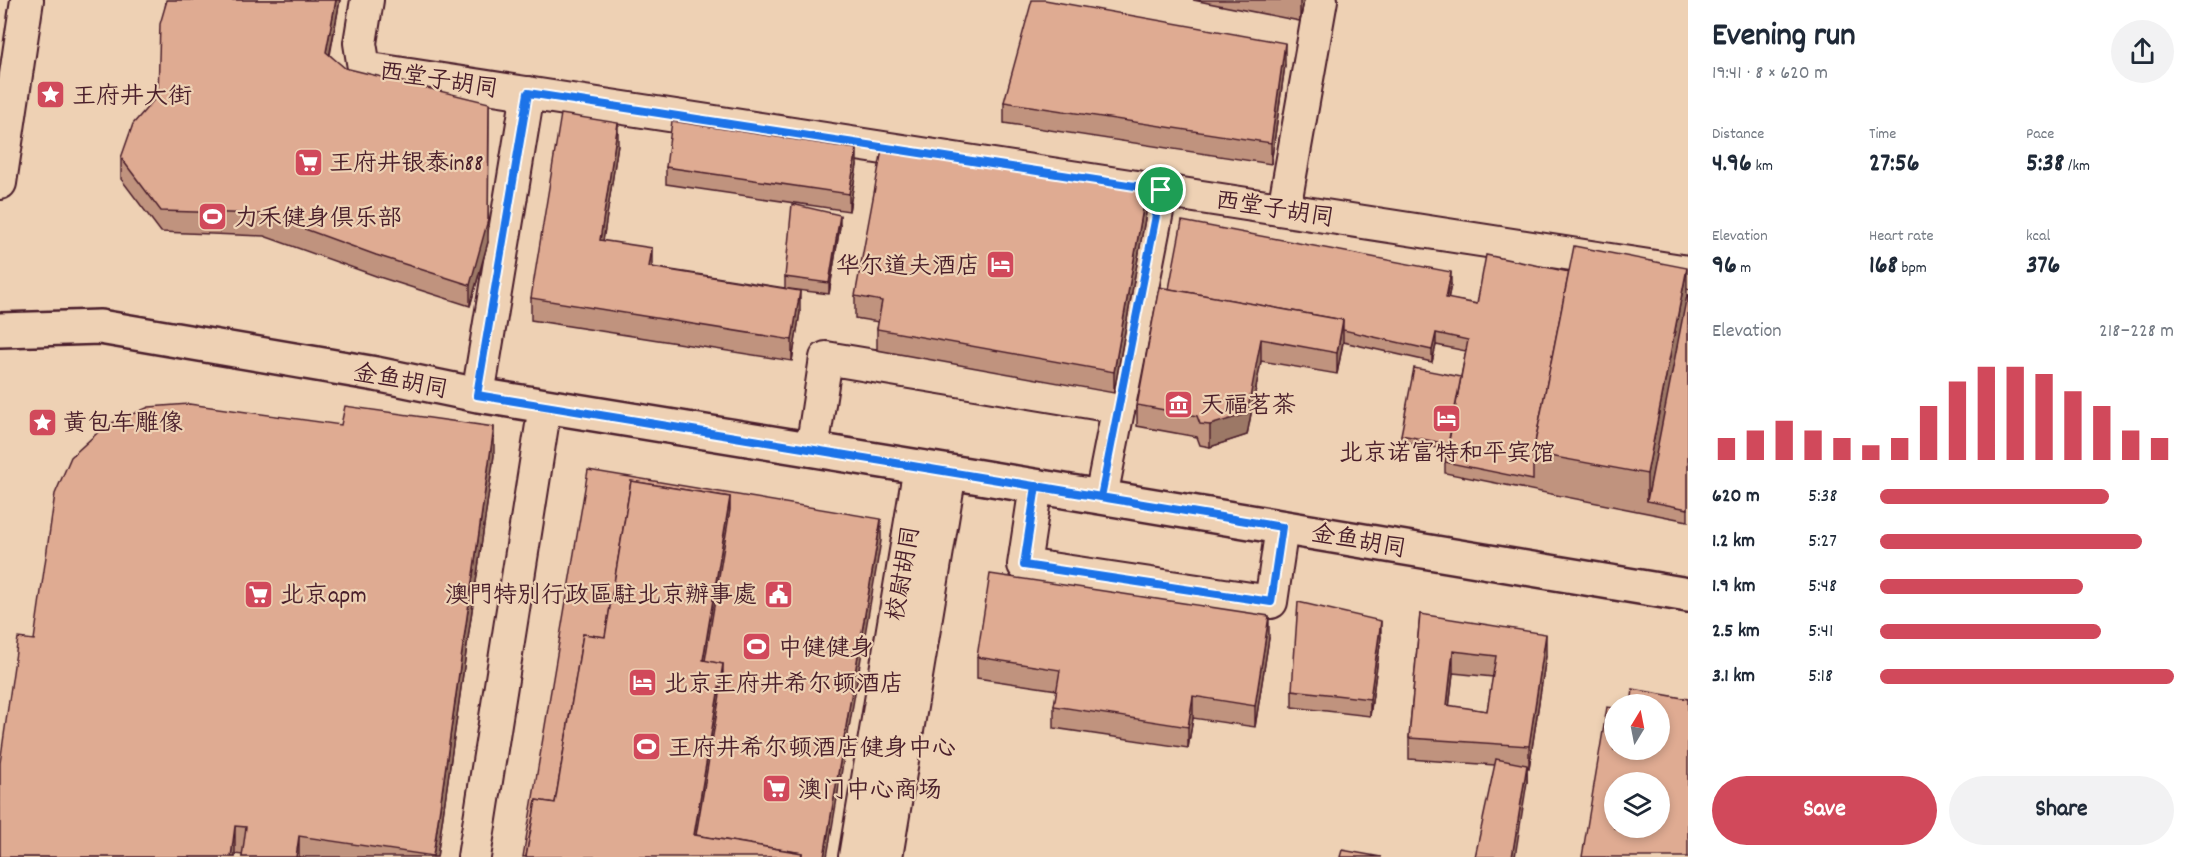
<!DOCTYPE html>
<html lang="en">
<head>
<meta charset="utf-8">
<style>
  :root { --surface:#fff; --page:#f2f2f3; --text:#1f2937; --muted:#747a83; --accent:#d1495b }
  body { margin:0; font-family:Dekko,"LXGW WenKai TC",sans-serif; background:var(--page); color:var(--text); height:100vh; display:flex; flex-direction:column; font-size:22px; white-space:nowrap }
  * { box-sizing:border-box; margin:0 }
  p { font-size:20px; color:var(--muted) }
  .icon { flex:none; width:33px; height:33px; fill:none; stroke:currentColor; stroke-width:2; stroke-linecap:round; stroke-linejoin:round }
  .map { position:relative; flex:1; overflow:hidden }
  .drawer { display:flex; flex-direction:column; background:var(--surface); width:510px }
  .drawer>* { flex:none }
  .needle { width:39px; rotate:10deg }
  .tools { position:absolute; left:1604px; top:694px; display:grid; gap:12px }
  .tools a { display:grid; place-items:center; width:66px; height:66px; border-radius:50%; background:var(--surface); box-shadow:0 3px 9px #0003; font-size:30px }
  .pin { position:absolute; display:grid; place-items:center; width:51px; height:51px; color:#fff; margin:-26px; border:3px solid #fff; border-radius:50%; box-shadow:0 2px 6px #0007 }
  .round { display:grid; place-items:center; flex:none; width:63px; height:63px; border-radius:32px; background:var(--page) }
  .overview { display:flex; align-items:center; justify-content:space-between; height:102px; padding:0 24px }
  h1 { font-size:33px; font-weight:700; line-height:45px }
  .figures { display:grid; grid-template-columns:repeat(3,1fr); gap:9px; height:102px; padding:6px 24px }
  .figures div { display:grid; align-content:center }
  .figures b { font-size:26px; font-weight:700 }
  .figures small { font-size:16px; font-weight:400 }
  .figures p { font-size:16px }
  .chart { height:168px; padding:12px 24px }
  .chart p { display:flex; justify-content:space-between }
  .chart svg { width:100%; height:108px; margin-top:6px; stroke:var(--accent); stroke-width:6 }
  .action { display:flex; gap:12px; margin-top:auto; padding:12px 24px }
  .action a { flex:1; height:69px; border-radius:36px; background:var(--accent); color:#fff; font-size:24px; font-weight:700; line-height:69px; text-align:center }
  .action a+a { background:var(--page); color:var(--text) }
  ul { padding:0 24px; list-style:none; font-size:20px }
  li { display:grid; grid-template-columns:96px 72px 1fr; align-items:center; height:45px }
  li i { height:15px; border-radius:8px; background:var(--accent) }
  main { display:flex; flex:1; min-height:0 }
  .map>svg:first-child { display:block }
</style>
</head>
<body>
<main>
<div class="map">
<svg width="1688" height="857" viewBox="0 0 1688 857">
  <rect width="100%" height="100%" fill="#eed1b4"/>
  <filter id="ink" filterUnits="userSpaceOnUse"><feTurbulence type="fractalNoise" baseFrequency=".0167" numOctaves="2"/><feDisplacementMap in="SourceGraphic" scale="12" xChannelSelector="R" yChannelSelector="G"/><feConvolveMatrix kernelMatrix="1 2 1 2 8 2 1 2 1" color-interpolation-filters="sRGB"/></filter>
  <g filter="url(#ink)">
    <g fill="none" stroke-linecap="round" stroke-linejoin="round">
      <defs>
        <g id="minor">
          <polyline points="367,0 360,43 364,68 1688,272"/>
          <polyline points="0,183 27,0"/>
          <polyline points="1284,209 1321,0"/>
          <polyline points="478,395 528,93"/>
          <polyline points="812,450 826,358 1119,407"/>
          <polyline points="1036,486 1024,565 1271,602 1282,527"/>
          <polyline points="1101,497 1161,191"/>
          <polyline points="474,857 545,406"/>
          <polyline points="855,857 920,467"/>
          <polyline points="886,857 950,472"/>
        </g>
        <polyline id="major" points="0,330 100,327 376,374 478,395 950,472 1688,595"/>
      </defs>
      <!-- minor casing -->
      <use href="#minor" stroke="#4a1f2b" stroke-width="36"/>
      <!-- major casing -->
      <use href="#major" stroke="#4a1f2b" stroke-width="38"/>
      <!-- minor -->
      <use href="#minor" stroke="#eed1b4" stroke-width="32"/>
      <!-- major -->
      <use href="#major" stroke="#eed1b4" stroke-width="33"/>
    </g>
    <!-- wall -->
    <g fill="#c0937e" stroke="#4a1f2b" stroke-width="1.5" fill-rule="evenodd">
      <polygon points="166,0 340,0 330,55 488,242 470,306 376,276 264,236 161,232 121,179 121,158 158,95"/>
      <polygon points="1193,0 1304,0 1300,21"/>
      <polygon points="1285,65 1271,164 1004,123 1004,102"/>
      <polygon points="618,144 603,240 652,267 785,288 785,277 840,226 829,294 789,289 800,312 792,361 531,320 531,298"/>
      <polygon points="857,165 849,211 666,184 666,167"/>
      <polygon points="1146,213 1114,393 877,350 877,329 879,322 855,318 855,296"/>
      <polygon points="1569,272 1688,295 1688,521 1445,473 1445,462 1447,450 1401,441 1401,435 1461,377 1466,351 1436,345 1432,362 1343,342 1337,374 1261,361 1247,435 1210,447 1200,445 1197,437 1137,426 1137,405 1169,289 1451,284 1448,299 1477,304"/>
      <polygon points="494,455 437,857 242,857 243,855 235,854 235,857 0,857 34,640"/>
      <path d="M1420,614L1546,656L1529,768L1527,767V782L1495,765L1409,759V738ZM1453,673L1493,677L1487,711L1449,706Z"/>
      <polygon points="1381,637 1370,716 1292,707 1292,690"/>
      <polygon points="1269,638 1255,727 1193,718 1188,748 1054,728 1054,706 1057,690 977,678 977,657"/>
    </g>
    <!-- shaded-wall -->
    <g fill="#9c7866" stroke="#4a1f2b" stroke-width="1.5">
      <polygon points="336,0 340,0 326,73 326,52"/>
      <polygon points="1300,0 1304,0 1300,21"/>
      <polygon points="1285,43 1285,65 1271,164 1271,143"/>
      <polygon points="489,103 488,242 470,306 470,285"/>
      <polygon points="618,123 618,144 600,261 600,240"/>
      <polygon points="857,149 857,165 849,211 849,194"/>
      <polygon points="1146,192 1146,213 1114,393 1114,372"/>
      <polygon points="840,215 840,226 829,294 829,283"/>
      <polygon points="652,248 652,269 649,267"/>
      <polygon points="1687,268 1687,307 1647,501 1647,474"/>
      <polygon points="1451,272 1451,284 1446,310 1446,298"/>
      <polygon points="800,291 800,312 792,361 792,340"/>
      <polygon points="1343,320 1343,342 1337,374 1337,353"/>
      <polygon points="1436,333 1436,345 1432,362 1432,350"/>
      <polygon points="1261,339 1261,361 1247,435 1210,447 1210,425"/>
      <polygon points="494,427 494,455 437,857 433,857"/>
      <polygon points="730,497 730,531 706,674 703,660"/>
      <polygon points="881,519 881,541 827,857 824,857"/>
      <polygon points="1269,616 1269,638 1255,727 1255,706"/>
      <polygon points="1381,621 1381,637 1370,716 1370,699"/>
      <polygon points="1546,634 1546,656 1529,768 1529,746"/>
      <polygon points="1453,651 1453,673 1447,727 1447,705"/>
      <polygon points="723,664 723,698 698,848 694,835"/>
      <polygon points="1193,696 1193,718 1188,748 1188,727"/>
      <polygon points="1527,765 1527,782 1515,857 1512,857"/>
      <polygon points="235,826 235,857 231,857"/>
      <polygon points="299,836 299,857 296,857"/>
    </g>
    <!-- building -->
    <g fill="#dfab92" stroke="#4a1f2b" stroke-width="1.5" fill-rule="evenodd">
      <polygon points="167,0 336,0 326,52 345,68 489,103 488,220 470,285 376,255 264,214 161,211 121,158 133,124 158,95 160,24"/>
      <polygon points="1032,0 1045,0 1285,43 1271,143 1004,102"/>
      <polygon points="561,114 618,123 600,240 652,248 649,267 800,291 792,340 531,298"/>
      <polygon points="672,121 857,149 849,194 666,167"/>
      <polygon points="883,144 1146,192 1114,372 877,329 882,301 855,296"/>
      <polygon points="792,204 840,215 829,283 785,277"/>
      <polygon points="1182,221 1451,272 1446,298 1477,304 1486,255 1569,272 1533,453 1533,480 1445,462 1468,340 1436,333 1432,350 1343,330 1343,320 1169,289"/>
      <polygon points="1574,246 1687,268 1647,474 1533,453"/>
      <polygon points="1159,287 1343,320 1337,353 1261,339 1247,414 1210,425 1200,424 1197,416 1137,405"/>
      <polygon points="1687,295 1688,295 1688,509 1647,501"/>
      <polygon points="1414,368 1461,377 1448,444 1401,435"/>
      <polygon points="189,404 341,425 345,406 494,427 433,856 299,836 296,857 242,857 246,827 235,826 231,857 0,857 0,763 18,638 34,640 55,494 71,457 105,426 149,407"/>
      <polygon points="588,470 881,519 824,857 802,857 802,853 696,835 723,677 723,664 705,661 730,510 730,497 631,481 605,637 583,634 555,803 536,800 526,857 523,857"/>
      <polygon points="631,481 730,497 703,660 723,664 694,835 802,853 801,857 526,857 536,800 555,803 583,634 605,637"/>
      <polygon points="990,574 1269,616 1255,706 1193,696 1188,727 1054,706 1060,670 977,657"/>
      <polygon points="1298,602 1381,621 1370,699 1292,690"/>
      <path d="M1420,614L1546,634L1529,746L1409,738ZM1453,651L1496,656L1487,711L1447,705Z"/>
      <path d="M1633,689L1688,699V857H1582L1607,707L1614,708V750H1659V705H1631ZM1614,783H1659V828H1614Z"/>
      <polygon points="1496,759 1527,765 1512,857 1475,857"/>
      <polygon points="1342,850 1381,857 1340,857"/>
    </g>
  </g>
  <g fill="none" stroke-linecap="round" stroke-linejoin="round" filter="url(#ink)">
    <defs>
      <path id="route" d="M1161,190L528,93L477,395L545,406C791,446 1036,486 1282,527L1271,602L1024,565L1036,486L1101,497L1161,190"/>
    </defs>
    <!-- route casing -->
    <use href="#route" stroke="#fff" stroke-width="12"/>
    <!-- route -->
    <use href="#route" stroke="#1a73e8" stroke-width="8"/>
  </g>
  <!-- icons -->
  <defs>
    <symbol id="sight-square" viewBox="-11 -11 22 22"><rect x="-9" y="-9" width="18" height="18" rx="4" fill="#d1495b" stroke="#eed1b4"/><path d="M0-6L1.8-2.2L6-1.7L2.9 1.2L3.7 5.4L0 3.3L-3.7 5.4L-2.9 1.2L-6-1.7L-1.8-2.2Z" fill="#fff"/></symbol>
    <symbol id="supermarket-square" viewBox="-11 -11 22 22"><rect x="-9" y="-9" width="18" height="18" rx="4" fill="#d1495b" stroke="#eed1b4"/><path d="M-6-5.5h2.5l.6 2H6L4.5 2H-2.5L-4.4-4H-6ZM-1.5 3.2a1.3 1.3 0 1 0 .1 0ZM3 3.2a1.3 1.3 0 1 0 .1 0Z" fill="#fff"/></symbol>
    <symbol id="stadium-square" viewBox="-11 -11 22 22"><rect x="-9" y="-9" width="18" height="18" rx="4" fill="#d1495b" stroke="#eed1b4"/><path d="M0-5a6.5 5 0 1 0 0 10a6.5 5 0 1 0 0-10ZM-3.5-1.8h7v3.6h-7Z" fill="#fff"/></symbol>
    <symbol id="hotel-square" viewBox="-11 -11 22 22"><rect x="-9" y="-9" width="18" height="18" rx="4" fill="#d1495b" stroke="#eed1b4"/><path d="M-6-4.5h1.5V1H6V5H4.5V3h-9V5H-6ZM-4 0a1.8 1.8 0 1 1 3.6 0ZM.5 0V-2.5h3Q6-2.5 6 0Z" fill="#fff"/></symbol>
    <symbol id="museum-square" viewBox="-11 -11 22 22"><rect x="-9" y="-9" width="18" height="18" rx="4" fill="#d1495b" stroke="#eed1b4"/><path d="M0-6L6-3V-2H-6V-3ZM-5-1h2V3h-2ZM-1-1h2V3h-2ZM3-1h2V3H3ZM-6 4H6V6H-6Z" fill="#fff"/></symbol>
    <symbol id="civic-square" viewBox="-11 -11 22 22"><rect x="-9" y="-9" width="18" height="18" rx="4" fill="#d1495b" stroke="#eed1b4"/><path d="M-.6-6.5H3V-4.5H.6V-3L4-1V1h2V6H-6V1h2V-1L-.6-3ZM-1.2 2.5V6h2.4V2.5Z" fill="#fff"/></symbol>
  </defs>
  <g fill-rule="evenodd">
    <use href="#sight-square" x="34" y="78" width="33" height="33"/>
    <use href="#supermarket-square" x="292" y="146" width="33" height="33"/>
    <use href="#stadium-square" x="196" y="200" width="33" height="33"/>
    <use href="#hotel-square" x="984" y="248" width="33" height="33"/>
    <use href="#museum-square" x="1162" y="388" width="33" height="33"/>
    <use href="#hotel-square" x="1430" y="402" width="33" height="33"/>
    <use href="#sight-square" x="26" y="406" width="33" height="33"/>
    <use href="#supermarket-square" x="242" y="578" width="33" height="33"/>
    <use href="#civic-square" x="762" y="578" width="33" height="33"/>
    <use href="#stadium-square" x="740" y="630" width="33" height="33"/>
    <use href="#hotel-square" x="626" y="666" width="33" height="33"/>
    <use href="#stadium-square" x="630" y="730" width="33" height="33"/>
    <use href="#supermarket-square" x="760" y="772" width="33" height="33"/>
  </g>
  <g text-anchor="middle" stroke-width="4.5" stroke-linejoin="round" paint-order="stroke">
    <!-- street labels -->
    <g font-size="24" fill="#4a1f2b" stroke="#eed1b4">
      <text transform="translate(439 79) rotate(9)" y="8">西堂子胡同</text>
      <text transform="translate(1275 208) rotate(9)" y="8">西堂子胡同</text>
      <text transform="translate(401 380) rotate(11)" y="8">金鱼胡同</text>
      <text transform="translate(1359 540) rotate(10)" y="8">金鱼胡同</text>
      <text transform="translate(902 573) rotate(-80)" y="8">校尉胡同</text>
    </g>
    <!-- poi labels -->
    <g font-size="24" fill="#4a1f2b" stroke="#eed1b4" text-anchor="start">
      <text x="72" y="103">王府井大街</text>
      <text x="329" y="170">王府井银泰in88</text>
      <text x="234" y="225">力禾健身俱乐部</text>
      <text x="980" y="273" text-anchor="end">华尔道夫酒店</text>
      <text x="1200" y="412">天福茗茶</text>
      <text x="63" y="430">黄包车雕像</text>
      <text x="1447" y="460" text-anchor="middle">北京诺富特和平宾馆</text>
      <text x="280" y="602">北京apm</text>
      <text x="757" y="602" text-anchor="end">澳門特別行政區駐北京辦事處</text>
      <text x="778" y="655">中健健身</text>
      <text x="664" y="691">北京王府井希尔顿酒店</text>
      <text x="668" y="755">王府井希尔顿酒店健身中心</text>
      <text x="798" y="797">澳门中心商场</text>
    </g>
  </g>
</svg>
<div class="tools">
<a><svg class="needle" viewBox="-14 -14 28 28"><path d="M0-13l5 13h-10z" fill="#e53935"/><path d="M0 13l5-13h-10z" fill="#747a83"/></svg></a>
<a><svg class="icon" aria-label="layers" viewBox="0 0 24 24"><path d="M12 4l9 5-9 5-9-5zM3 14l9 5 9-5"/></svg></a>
</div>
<div class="pin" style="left:1161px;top:190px;background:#1e9e55"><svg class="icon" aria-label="arrive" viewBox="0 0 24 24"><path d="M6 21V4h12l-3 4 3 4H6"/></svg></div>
</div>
<section class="drawer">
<div class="overview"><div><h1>Evening run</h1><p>19:41 · 8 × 620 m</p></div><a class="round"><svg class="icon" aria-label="share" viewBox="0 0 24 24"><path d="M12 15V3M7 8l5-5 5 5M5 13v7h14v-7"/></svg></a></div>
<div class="figures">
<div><p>Distance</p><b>4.96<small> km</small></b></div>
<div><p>Time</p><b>27:56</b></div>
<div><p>Pace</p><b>5:38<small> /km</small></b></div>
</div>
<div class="figures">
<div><p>Elevation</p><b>96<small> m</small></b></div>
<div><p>Heart rate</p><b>168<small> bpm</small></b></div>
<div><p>kcal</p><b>376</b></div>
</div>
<div class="chart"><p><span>Elevation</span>218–228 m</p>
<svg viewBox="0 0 160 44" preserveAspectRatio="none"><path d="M5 44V35M15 44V32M25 44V28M35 44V32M45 44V35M55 44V38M65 44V35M75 44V22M85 44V12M95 44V6M105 44V6M115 44V9M125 44V16M135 44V22M145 44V32M155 44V35"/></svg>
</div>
<ul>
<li><b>620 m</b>5:38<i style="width:78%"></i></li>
<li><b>1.2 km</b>5:27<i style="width:89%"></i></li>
<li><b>1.9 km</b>5:48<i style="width:69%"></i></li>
<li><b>2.5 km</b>5:41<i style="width:75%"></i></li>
<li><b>3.1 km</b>5:18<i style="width:100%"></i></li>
</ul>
<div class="action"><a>Save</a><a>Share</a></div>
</section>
</main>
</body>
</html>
